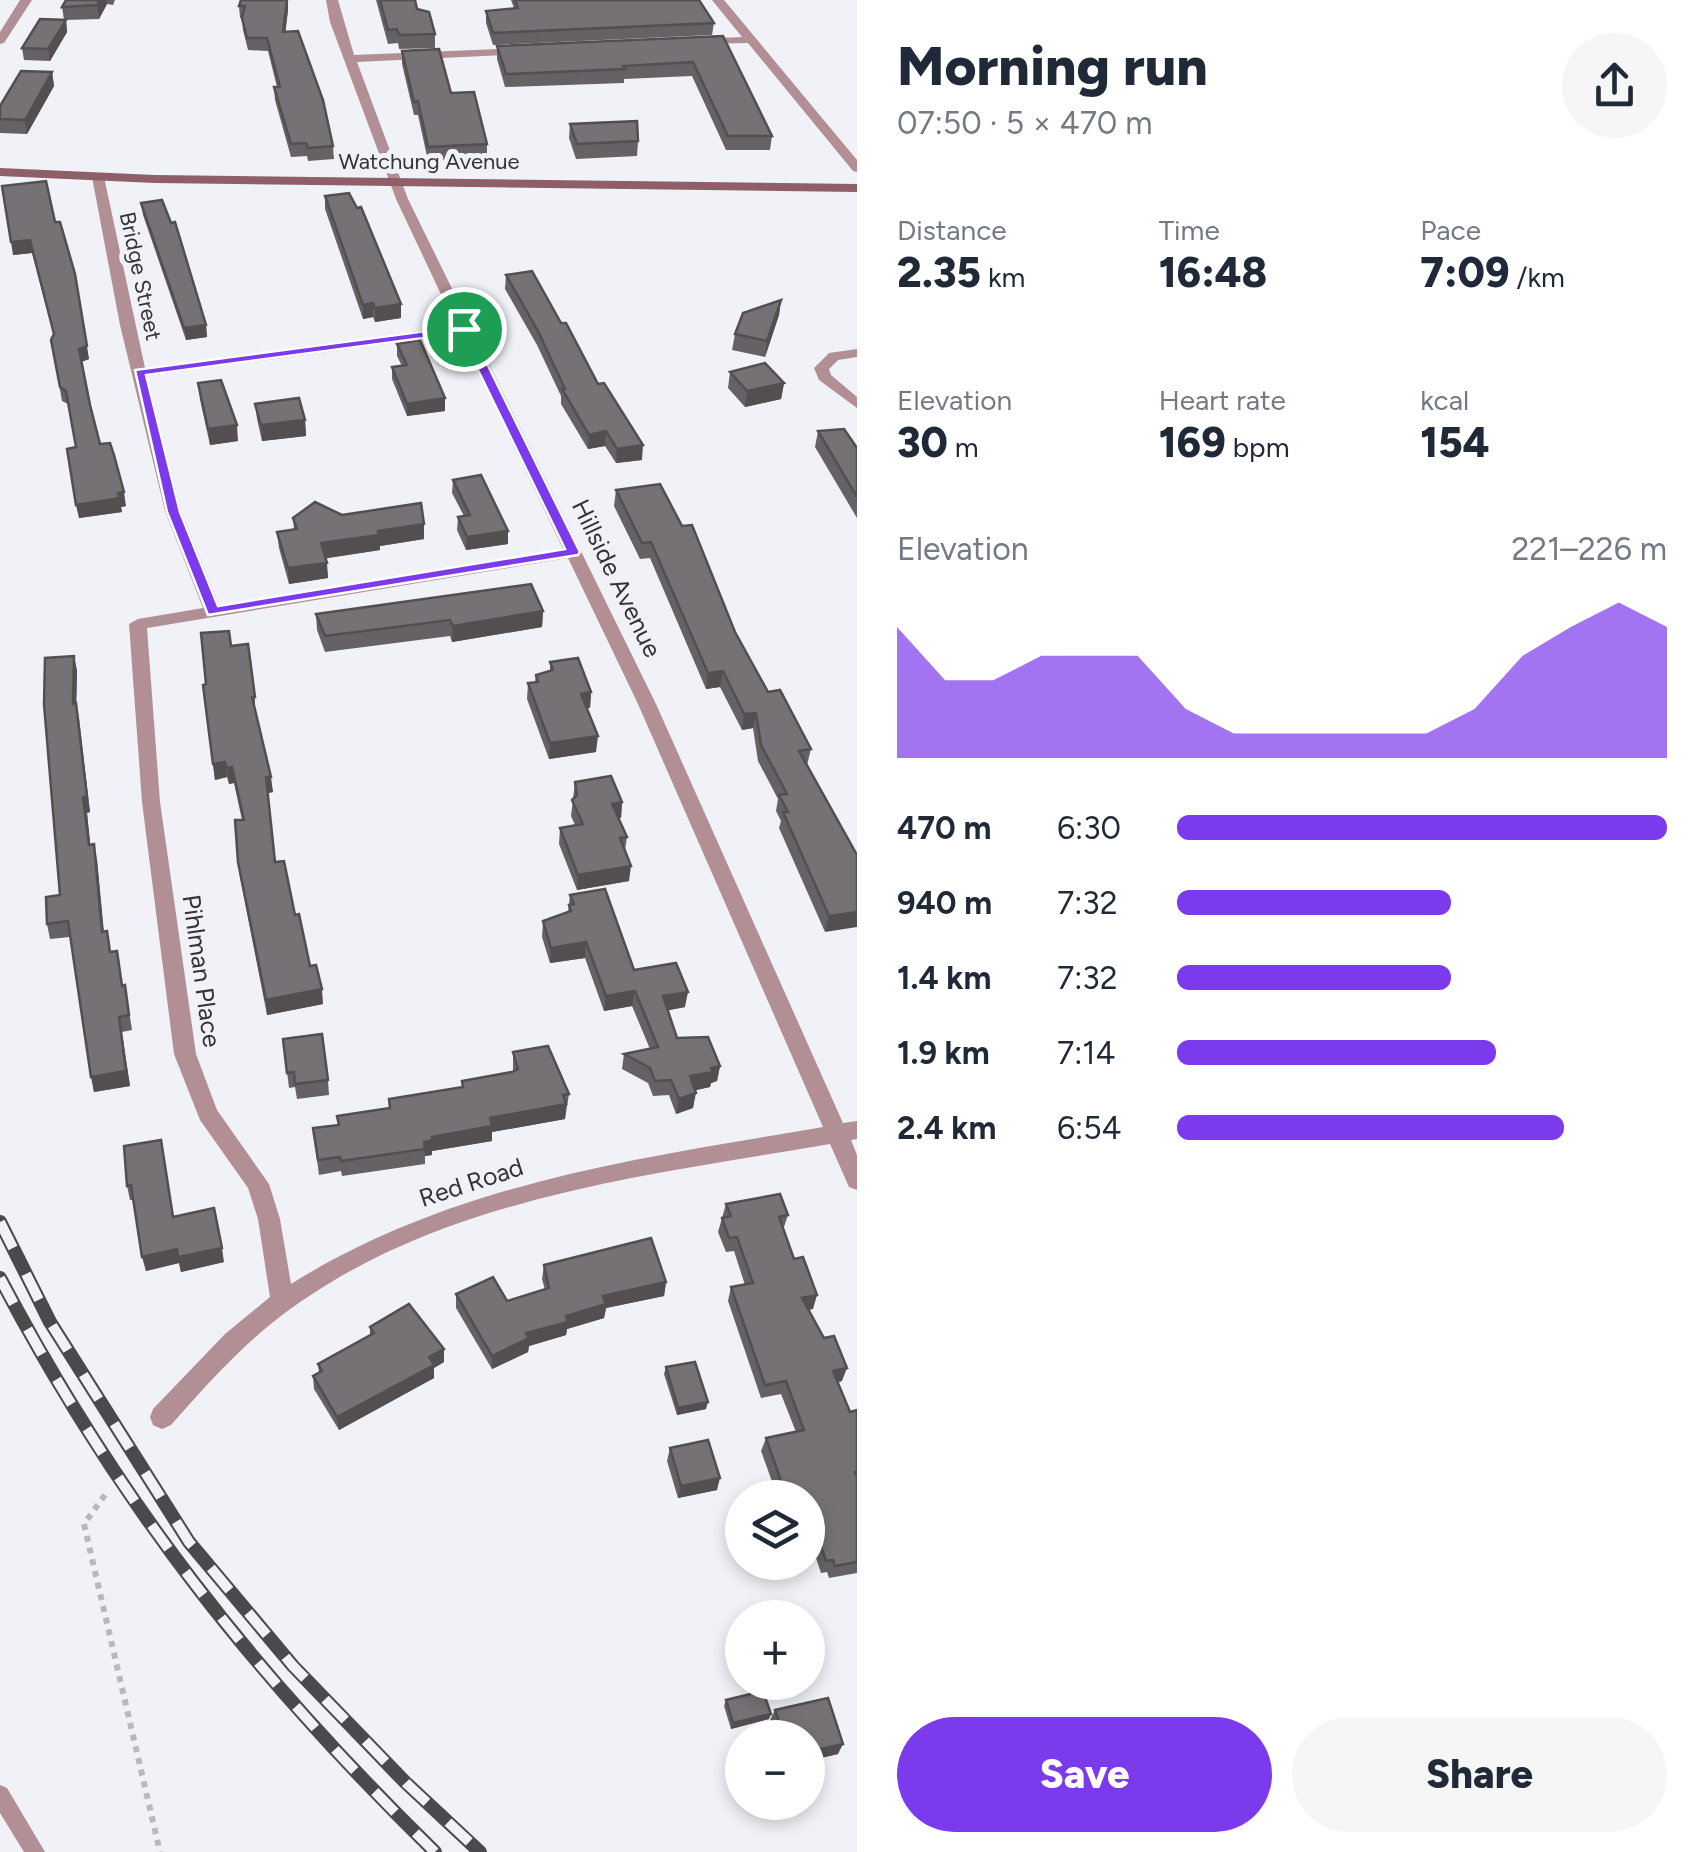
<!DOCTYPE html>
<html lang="en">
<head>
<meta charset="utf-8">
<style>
  :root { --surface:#fff; --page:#f6f6f7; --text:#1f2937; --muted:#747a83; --accent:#7c3aed }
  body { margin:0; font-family:Figtree,sans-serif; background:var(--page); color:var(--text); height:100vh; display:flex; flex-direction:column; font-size:38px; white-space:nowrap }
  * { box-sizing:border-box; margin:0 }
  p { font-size:32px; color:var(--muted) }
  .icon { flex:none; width:55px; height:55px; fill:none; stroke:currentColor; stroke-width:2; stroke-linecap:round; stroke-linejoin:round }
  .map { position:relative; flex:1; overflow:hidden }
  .panel { display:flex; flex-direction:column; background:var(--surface); width:850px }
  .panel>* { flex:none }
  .buttons { position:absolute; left:725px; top:1480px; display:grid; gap:20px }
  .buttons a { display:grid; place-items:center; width:100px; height:100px; border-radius:50%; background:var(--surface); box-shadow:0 5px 15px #0003; font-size:50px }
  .pin { position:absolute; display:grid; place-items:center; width:85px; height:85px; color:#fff; margin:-42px; border:5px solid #fff; border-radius:50%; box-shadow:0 2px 10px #0007 }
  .round { display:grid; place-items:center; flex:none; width:105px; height:105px; border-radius:52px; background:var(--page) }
  .summary { display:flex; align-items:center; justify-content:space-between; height:170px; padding:0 40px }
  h1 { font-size:55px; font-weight:800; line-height:75px }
  .metrics { display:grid; grid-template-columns:repeat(3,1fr); gap:15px; height:170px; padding:10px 40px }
  .metrics div { display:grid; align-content:center }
  .metrics b { font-size:42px; font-weight:800 }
  .metrics small { font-size:28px; font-weight:400 }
  .metrics p { font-size:28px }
  .chart { height:280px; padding:20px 40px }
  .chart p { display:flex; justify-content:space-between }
  .chart svg { width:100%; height:180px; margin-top:10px; fill:var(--accent); opacity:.7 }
  .cta { display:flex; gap:20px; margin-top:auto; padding:20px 40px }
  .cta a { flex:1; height:115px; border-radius:60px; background:var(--accent); color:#fff; font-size:40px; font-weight:800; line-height:115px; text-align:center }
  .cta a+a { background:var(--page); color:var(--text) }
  ul { padding:0 40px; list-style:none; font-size:32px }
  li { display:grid; grid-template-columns:160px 120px 1fr; align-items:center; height:75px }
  li i { height:25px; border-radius:12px; background:var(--accent) }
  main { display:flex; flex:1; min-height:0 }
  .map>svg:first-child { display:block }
</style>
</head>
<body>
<main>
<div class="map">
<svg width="857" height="1852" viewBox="0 0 857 1852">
  <rect width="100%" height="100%" fill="#f1f2f7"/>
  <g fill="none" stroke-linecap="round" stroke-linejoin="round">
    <!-- path -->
    <polyline stroke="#b8b8bd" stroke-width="6" stroke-dasharray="6 6" stroke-linecap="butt" points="105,1495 84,1524 160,1852"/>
    <!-- service -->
    <polygon fill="#b18f94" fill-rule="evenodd" points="0,1785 7,1788 45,1852 24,1852 0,1813"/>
    <!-- minor -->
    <g fill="#b18f94" fill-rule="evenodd">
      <polygon points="20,0 32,0 4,43 0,44 0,32"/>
      <path d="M326,0H338L354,55L524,48L530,51L524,54L357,62L408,199L656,704L843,1123L857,1121V1139L851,1140L857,1155V1190L849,1187L830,1144C640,1177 429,1198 272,1323C235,1353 203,1389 171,1425L162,1429L153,1425L150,1417L153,1409L225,1334L270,1297L258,1219L248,1188L200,1120L174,1054L142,802L129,624L138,619L203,608L165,511L120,325L92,177L98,173L104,177L145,368L456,326L396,199L330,22ZM460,334L563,549L219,605L181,511L147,376ZM568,558L638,704L823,1127C636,1159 455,1182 291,1284L280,1219L269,1184L217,1110L196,1054L160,802L147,628Z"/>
      <polygon points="712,0 724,0 857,160 857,172 853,171 748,43 693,44 693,40 697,39 742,37"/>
      <polygon points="857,349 857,357 838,360 829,369 831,375 857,397 857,408 819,380 814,368 829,353"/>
    </g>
    <!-- secondary -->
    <polygon fill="#8e5f68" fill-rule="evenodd" points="0,168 155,175 857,184 857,192 155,183 0,176"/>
    <defs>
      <g id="rail">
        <polyline points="0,1222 50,1322 189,1542 293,1666 406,1783 480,1852"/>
        <path d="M0,1278C117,1501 255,1676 435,1852"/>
      </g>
    </defs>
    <!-- rail casing -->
    <use href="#rail" stroke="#4a4a4c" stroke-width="14"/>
    <!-- rail -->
    <use href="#rail" stroke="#f1f2f7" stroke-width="10" stroke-dasharray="29" stroke-linecap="butt"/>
  </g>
  <!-- wall -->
  <g fill="#656164">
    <polygon points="66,0 115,0 113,5 107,4 99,19 66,20 67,32 50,61 24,60 22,48 64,20 62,7"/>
    <polygon points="288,0 288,10 285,32 333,146 334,159 308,161 307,156 291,157 275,100 274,87 277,87 268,51 248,50 243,30 242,18 240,18 239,6"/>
    <polygon points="376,0 415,0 417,9 435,34 435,48 399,49 398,43 388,44"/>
    <polygon points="511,0 699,0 714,23 712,35 493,45 486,23 486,11 514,8"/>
    <polygon points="723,36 772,136 770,150 726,150 692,76 624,79 624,83 505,87 497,59 497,46"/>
    <polygon points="402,51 451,93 487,144 487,158 428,161 418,115 414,115 402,64"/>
    <polygon points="52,72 54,86 27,134 0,133 0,106"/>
    <polygon points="570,124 638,141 637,156 576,159 569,138"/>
    <polygon points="325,196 401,304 401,318 375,322 373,317 363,319 325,209"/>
    <polygon points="141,203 206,325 207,337 186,340 143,215"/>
    <polygon points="55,222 89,359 81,362 100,444 126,506 121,507 122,512 79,518 76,447 68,404 62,401 51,340 54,336 32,253 13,255"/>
    <polygon points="506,275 561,323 598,384 642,460 616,463 605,446 588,449 561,404 561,396 537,345 505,289"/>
    <polygon points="781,300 779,315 765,357 732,350 735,334"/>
    <polygon points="397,344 445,398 445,411 407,416 392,379 392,367 402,366 397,356"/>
    <polygon points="730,372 784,383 781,399 745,407 728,388"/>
    <polygon points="198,383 238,441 210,445 200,399"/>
    <polygon points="255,404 305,420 306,436 262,441 257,419"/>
    <polygon points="818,431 857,448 857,518 815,447"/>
    <polygon points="453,480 508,531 508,544 466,550 457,530 458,517 464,516 452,493"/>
    <polygon points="616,490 735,632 768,692 811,749 807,765 857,855 825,932 779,828 781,821 776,811 778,799 758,761 753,728 742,730 720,687 706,689 650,558 640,559 614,506"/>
    <polygon points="342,515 424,539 380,546 380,550 326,558 328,578 289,584 279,548 277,532 294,530 293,518"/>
    <polygon points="543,611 542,627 452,642 450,636 325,652 317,630 316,614"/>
    <polygon points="231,646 255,697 255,713 273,792 268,793 275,862 295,915 323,1004 267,1015 240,877 238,862 242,820 234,783 229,784 227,777 215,780 203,685 206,684"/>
    <polygon points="74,656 77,671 76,703 79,718 90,812 87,813 90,845 97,860 104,932 123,986 125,985 132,1030 122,1032 130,1086 94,1092 70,937 50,939 47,924 60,895"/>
    <polygon points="550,662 591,692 590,708 587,708 596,752 549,759 527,699 528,683 535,682 536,675 550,671"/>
    <polygon points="575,782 622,802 621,818 619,818 627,837 625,850 629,881 577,890 559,844 560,828 575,825 571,816"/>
    <polygon points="570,895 634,970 685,1007 668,1010 677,1038 720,1066 717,1081 711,1083 710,1087 695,1090 693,1108 676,1114 669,1095 653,1096 648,1083 622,1069 624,1054 650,1049 632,1006 604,1011 585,958 550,963 542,937 543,921 568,912"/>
    <polygon points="283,1039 328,1080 329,1095 297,1099 295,1087 289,1088"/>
    <polygon points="513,1052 569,1094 565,1119 492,1132 492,1141 432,1151 432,1155 425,1156 425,1164 342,1176 341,1171 319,1175 313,1128 338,1125 337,1116 389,1108 389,1099 462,1087 462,1081 513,1071"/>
    <polygon points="124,1146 173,1217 224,1262 181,1272 179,1263 146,1271 133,1200 130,1200 127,1186"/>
    <polygon points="726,1204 788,1215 783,1230 813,1309 808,1310 842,1381 838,1382 850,1412 857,1410 857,1573 829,1578 827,1572 821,1573 815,1555 808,1557 808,1498 778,1498 761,1451 766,1438 796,1432 781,1394 761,1398 728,1301 731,1287 745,1285 734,1251 726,1252 718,1232"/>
    <polygon points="544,1265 666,1282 664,1296 606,1308 604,1318 567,1329 566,1335 529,1346 528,1352 492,1369 456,1308 456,1294 507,1301 545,1290 542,1279"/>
    <polygon points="370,1327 444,1362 434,1368 434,1378 339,1430 314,1389 313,1376 319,1373 318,1364 370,1336"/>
    <polygon points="666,1367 706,1409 677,1415 664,1374"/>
    <polygon points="670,1448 717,1490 678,1498 667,1461"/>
    <polygon points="726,1700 769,1719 731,1729 724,1706"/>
    <polygon points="775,1710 838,1754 808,1761 808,1738 776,1738 770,1720"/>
  </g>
  <!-- shaded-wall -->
  <g fill="#534f51">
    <polygon points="100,0 107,0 107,4 99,19 97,5"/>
    <polygon points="288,0 288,10 284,45 283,32"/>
    <polygon points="66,20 67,32 50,61 48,49"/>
    <polygon points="52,72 54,86 27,134 25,120"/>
    <polygon points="30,240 32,253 13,255 11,242"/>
    <polygon points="781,300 779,315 765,357 767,341"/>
    <polygon points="373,303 373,317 363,319 363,305"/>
    <polygon points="401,304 401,318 375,322 375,308"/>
    <polygon points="206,325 207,337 186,340 184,328"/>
    <polygon points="87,346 89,359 81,362 79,349"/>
    <polygon points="784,383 781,399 745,407 747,391"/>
    <polygon points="445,398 445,411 407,416 407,404"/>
    <polygon points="305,420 306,436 262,441 261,425"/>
    <polygon points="237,425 238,441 210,445 208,429"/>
    <polygon points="606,431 605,446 588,449 589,435"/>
    <polygon points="643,445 642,460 616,463 617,449"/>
    <polygon points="124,492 126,506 121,507 122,512 79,518 76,505"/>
    <polygon points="424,524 424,539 380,546 380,550 322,559 321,543 378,531"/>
    <polygon points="508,531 508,544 466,550 467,537"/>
    <polygon points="327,563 328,578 289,584 288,568"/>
    <polygon points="543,611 542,627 452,642 453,626"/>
    <polygon points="74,656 77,671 76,719 73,704"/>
    <polygon points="723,671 720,687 706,689 708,673"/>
    <polygon points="591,692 590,708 580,709 581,694"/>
    <polygon points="76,703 90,812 87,813 92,860 83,797"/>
    <polygon points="756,713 753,728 742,730 744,714"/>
    <polygon points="598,736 596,752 549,759 550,743"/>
    <polygon points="225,762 227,777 215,780 213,764"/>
    <polygon points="232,767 234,783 229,784 227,768"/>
    <polygon points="266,777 271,777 273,792 268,793"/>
    <polygon points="622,802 621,818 611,819 612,804"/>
    <polygon points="94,844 97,860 105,947 102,932"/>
    <polygon points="631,866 629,881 577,890 578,875"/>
    <polygon points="857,912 857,927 825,932 829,916"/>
    <polygon points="586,942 585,958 550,963 551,948"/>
    <polygon points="322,989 323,1004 267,1015 266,1000"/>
    <polygon points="635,991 632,1006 604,1011 606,996"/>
    <polygon points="688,992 685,1007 660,1012 663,996"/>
    <polygon points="119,1017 130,1086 94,1092 91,1077"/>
    <polygon points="720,1066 717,1081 711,1083 710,1087 688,1092 690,1076"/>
    <polygon points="696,1093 693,1108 676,1114 679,1099"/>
    <polygon points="566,1104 565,1119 492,1132 492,1141 432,1151 432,1155 425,1156 424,1142 432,1137 490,1118"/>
    <polygon points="222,1248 224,1262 181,1272 179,1263 146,1271 142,1257 177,1249"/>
    <polygon points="666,1282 664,1296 606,1308 604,1318 567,1329 566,1335 529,1346 528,1352 492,1369 492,1356 526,1333 566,1316 603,1296"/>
    <polygon points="817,1295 813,1309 797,1312 802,1298"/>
    <polygon points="444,1349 444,1362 434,1368 434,1378 339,1430 337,1417"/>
    <polygon points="847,1368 842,1381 829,1384 833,1371"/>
    <polygon points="708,1402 706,1409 677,1415 678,1408"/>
    <polygon points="720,1478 717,1490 678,1498 681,1486"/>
    <polygon points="820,1543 815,1555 808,1557 811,1546"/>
    <polygon points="771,1714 769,1719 731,1729 733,1723"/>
    <polygon points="843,1744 838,1754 808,1761 808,1752"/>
  </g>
  <!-- building -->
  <g fill="#767174" stroke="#534f51" stroke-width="2.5">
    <polygon points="66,0 100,0 97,5 62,7"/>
    <polygon points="241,0 287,0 283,32 298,31 323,100 333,146 308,148 306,143 291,144 274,87 280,87 267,38 247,38 242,18 245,6 239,6"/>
    <polygon points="380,0 415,0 417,9 429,12 435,34 399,35 397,29 388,30"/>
    <polygon points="515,0 699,0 714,23 493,33 486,11 518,8"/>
    <polygon points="40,19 66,20 48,49 22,48"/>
    <polygon points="723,36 772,136 728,136 693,62 623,66 625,69 506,74 497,46"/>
    <polygon points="439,49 451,93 474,92 487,144 428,147 418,101 414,102 402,51"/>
    <polygon points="21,71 52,72 25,120 0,119 0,106"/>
    <polygon points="637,121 638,141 577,144 570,124"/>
    <polygon points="46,181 55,222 60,222 75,274 87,346 79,349 90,405 100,444 110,443 114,455 124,492 118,493 120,498 76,505 67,449 76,447 66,391 60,387 51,340 54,334 30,240 11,242 2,186"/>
    <polygon points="349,193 357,208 361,207 401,304 375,308 373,303 363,305 325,196"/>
    <polygon points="162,200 171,223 175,222 206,325 184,328 141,203"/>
    <polygon points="532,271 561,323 566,323 598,384 604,383 643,445 617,449 606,431 589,435 562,389 565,389 538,331 506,275"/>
    <polygon points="781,300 767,341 735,334 743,313"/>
    <polygon points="420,340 445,398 407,404 392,367 407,365 397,344"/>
    <polygon points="765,363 784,383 747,391 730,372"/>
    <polygon points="221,380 237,425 208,429 198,383"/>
    <polygon points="299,398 305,420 261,425 255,404"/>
    <polygon points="844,429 857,448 857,497 818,431"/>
    <polygon points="481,475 508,531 467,537 458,517 470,515 453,480"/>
    <polygon points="660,484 682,526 692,525 735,632 768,692 780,690 811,749 799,751 857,855 857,912 829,916 783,812 788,812 779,795 787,794 761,745 756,713 744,714 723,671 708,673 651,542 642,543 616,490"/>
    <polygon points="315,502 342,515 421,503 424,524 378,531 379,535 321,543 327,563 288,568 277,532 297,529 293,518"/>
    <polygon points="531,584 543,611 453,626 450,620 325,636 316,614"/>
    <polygon points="229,631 231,646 248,644 255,697 252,697 271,777 266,777 275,862 284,861 295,915 299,914 310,966 316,965 322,989 266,1000 238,862 235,820 244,820 232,767 227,768 225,762 213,764 203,685 206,684 201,633"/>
    <polygon points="74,656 73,704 76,703 87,797 83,797 89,845 94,844 102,932 107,931 110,952 117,951 122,986 125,985 129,1015 119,1017 126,1071 91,1077 68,921 47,924 46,897 60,895 44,704 45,658"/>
    <polygon points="578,658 591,692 581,694 598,736 550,743 528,683 538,682 536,675 553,670 550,662"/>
    <polygon points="611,776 622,802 612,804 627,837 620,838 631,866 578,875 560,828 583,824 572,800 577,795 575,782"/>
    <polygon points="605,889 634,970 676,963 688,992 663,996 677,1038 708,1037 720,1066 711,1068 713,1072 690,1076 696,1093 679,1099 671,1080 655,1081 650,1068 624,1054 658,1047 635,991 606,996 586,942 551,948 543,921 571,911 569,905 574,904 570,895"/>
    <polygon points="322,1034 328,1080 295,1084 294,1072 287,1073 283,1039"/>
    <polygon points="548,1046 569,1094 563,1095 566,1104 490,1118 492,1126 432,1137 432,1140 424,1142 425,1149 341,1161 340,1157 318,1160 313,1128 339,1125 337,1116 390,1108 389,1099 463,1087 462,1081 512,1072 518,1069 513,1052"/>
    <polygon points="161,1140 173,1217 214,1208 222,1248 178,1257 177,1249 142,1257 131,1185 127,1186 124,1146"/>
    <polygon points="780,1194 788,1215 779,1217 794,1259 803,1257 817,1295 802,1298 824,1338 834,1336 847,1368 833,1371 850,1412 857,1410 857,1471 855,1472 857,1477 857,1562 835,1566 833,1560 826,1561 820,1543 811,1546 808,1536 808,1498 794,1498 790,1486 783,1487 766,1438 804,1430 786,1381 765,1385 731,1287 753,1283 737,1237 729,1238 722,1218 731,1216 726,1204"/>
    <polygon points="651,1238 666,1282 603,1296 606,1304 566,1316 568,1322 526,1333 529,1338 492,1356 456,1294 493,1277 507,1301 549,1288 544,1265"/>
    <polygon points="409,1304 444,1349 429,1357 434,1365 337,1417 313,1376 322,1371 318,1364 374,1333 370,1327"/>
    <polygon points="695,1362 708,1402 678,1408 666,1367"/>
    <polygon points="708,1440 720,1478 681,1486 670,1448"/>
    <polygon points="763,1691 771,1714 733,1723 726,1700"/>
    <polygon points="828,1698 843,1744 808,1752 808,1738 784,1738 775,1710"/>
  </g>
  <!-- route -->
  <path fill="#7c3aed" stroke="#fff" stroke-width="2.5" fill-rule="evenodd" d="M464,326L470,329L580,552L578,555L208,615L167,512L135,370ZM460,333L565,549L218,606L180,512L146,375Z"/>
  <g text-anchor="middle" stroke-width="10" stroke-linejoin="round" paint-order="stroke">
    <!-- far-street labels -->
    <g font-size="22" fill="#343436" stroke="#f1f2f7">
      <text x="429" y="169">Watchung Avenue</text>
      <text transform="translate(141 276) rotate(78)" y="8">Bridge Street</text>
    </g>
    <!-- street labels -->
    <g font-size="25" fill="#343436" stroke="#f1f2f7">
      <text transform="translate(617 578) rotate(64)" y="9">Hillside Avenue</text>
      <text transform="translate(202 971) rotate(82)" y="9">Pihlman Place</text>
      <text transform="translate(471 1182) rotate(-18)" y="9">Red Road</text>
    </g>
  </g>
</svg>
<div class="buttons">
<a><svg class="icon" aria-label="layers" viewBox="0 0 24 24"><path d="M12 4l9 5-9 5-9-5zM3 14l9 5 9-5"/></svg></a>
<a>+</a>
<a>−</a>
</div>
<div class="pin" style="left:464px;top:329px;background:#1e9e55"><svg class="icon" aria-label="arrive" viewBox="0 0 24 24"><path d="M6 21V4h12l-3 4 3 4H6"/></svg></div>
</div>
<section class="panel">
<div class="summary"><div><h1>Morning run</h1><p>07:50 · 5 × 470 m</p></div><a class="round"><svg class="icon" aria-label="share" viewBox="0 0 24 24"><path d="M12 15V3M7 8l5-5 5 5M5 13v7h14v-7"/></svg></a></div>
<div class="metrics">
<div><p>Distance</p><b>2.35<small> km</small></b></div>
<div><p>Time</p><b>16:48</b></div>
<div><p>Pace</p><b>7:09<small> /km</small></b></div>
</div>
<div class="metrics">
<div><p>Elevation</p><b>30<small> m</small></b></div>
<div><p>Heart rate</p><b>169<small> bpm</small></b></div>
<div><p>kcal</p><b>154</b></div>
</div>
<div class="chart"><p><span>Elevation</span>221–226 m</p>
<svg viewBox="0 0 160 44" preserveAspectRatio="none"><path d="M0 44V12L10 25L20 25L30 19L40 19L50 19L60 32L70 38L80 38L90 38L100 38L110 38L120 32L130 19L140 12L150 6L160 12V44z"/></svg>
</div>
<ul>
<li><b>470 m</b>6:30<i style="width:100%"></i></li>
<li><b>940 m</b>7:32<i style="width:56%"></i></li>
<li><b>1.4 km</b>7:32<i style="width:56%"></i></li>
<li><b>1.9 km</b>7:14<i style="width:65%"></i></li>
<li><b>2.4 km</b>6:54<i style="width:79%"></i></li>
</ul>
<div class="cta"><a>Save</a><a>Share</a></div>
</section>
</main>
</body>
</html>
